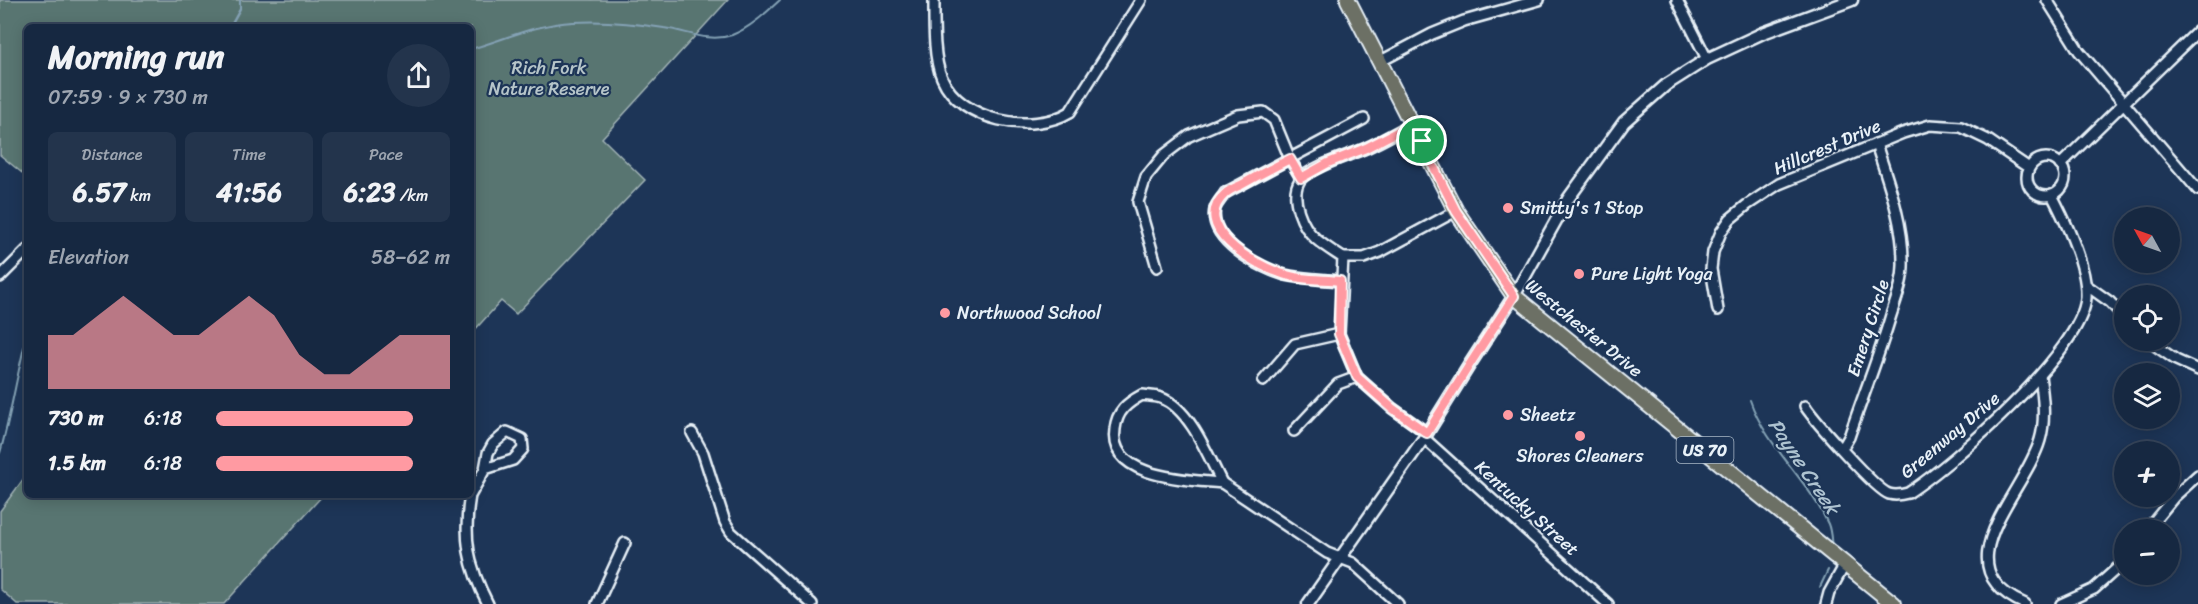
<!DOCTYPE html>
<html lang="en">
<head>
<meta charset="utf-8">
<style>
  :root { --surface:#162841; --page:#23344c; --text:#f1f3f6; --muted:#9ea6b1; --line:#35445a; --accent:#ff9aa2 }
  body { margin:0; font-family:Sriracha,sans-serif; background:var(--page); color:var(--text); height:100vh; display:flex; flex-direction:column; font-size:22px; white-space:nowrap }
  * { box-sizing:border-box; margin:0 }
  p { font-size:20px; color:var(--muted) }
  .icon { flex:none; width:33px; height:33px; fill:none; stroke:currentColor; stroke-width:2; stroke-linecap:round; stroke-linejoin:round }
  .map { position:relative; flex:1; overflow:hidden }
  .details { position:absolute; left:24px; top:24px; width:450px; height:474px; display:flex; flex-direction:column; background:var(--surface); border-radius:9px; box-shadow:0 3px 15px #0003,0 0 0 2px var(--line) }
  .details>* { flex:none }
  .needle { width:39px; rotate:310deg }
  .fabs { position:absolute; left:2114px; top:207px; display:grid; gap:12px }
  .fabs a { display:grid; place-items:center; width:66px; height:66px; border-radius:50%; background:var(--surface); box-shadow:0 3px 15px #0003,0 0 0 2px var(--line); font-size:30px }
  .pin { position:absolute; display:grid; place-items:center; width:51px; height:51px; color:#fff; margin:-26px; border:3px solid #fff; border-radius:50%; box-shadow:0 2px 6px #0007 }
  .round { display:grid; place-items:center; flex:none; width:63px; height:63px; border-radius:32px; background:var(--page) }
  .summary { display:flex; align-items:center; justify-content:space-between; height:102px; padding:0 24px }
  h1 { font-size:33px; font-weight:800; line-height:45px }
  .stats { display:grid; grid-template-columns:repeat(3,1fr); gap:9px; height:102px; padding:6px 24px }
  .stats div { display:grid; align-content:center; border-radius:9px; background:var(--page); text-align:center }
  .stats b { font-size:26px; font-weight:800 }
  .stats small { font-size:16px; font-weight:400 }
  .stats p { font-size:16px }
  .chart { height:168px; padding:12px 24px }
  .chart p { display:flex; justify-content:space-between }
  .chart svg { width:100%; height:108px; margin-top:6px; fill:var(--accent); opacity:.7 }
  ul { padding:0 24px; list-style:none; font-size:20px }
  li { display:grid; grid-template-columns:96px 72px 1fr; align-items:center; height:45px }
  li i { height:15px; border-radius:8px; background:var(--accent) }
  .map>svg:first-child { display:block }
</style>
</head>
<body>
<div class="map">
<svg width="2198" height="604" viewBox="0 0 2198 604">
  <rect width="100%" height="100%" fill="#1d3557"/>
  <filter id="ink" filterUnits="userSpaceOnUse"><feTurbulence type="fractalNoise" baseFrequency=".0167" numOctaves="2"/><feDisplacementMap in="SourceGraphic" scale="12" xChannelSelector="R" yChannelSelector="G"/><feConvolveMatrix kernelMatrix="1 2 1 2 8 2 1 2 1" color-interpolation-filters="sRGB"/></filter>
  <g filter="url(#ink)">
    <!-- green -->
    <g fill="#587471" stroke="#a0b2b4" stroke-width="1.5">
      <polygon points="0,0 728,0 602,138 645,180 516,314 501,301 471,334 471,27 27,27 27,177 0,155"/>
      <polygon points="27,474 27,495 323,495 224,604 17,604 0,589 0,511"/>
    </g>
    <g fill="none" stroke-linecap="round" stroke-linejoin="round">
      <!-- stream -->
      <g stroke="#84a2b5" stroke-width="2">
        <polyline points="232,24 264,24 272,27"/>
        <polyline points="230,27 240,9 240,0"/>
        <path d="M471,49C505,39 537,24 573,22C603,20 634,23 664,28C687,31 708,43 732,35C750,28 766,13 780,0"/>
        <path d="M1750,400C1766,447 1808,479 1828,524C1831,531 1831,540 1832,548"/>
        <path d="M0,453C11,414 17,374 27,335"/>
        <polyline points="1820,587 1828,570"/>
      </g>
      <defs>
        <g id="minor">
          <path d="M934,0C934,21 933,59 942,78C960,121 1032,135 1070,112L1141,0"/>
          <polyline points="1677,0 1707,59"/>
          <polyline points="2047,0 2079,51 2198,190"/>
          <polyline points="1381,61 1432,34 1464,21 1539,0"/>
          <circle cx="2046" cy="177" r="19"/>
          <polyline points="2060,165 2198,31"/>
          <polyline points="1343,258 1364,258 1380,252 1456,211"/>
          <polyline points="1157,267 1138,202 1146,177 1164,155 1189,136 1238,115 1263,112 1274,120 1290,159 1301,178"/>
          <polyline points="0,277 27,250"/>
          <path d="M1340,281C1322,279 1303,279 1285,275C1260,268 1208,240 1215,209C1216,204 1222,198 1225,193L1364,119"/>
          <polyline points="2086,285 2110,302 2124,317"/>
          <polyline points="1718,310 1711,269 1713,252 1721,232 1730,219 1747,205 1779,184 1903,133 1930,125 1961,127 1988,140 2029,168"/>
          <polyline points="1339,334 1357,377 1392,408 1427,433"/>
          <polyline points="2147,340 2176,360 2198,370"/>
          <path d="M1263,381L1295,344L1339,334L1343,258C1334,252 1324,246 1316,239C1302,227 1289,197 1300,180C1309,167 1351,155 1366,148C1382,141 1397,132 1412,124"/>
          <path d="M1142,395C1148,396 1155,396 1161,398C1190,408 1209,458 1222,483C1191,480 1107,479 1115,429C1117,411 1127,403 1142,395Z"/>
          <path d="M1805,406C1815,421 1876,490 1889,494C1896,496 1901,495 1908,493C1953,464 2082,351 2086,298C2088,268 2066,222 2052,195"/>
          <polyline points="1294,431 1338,384 1357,377"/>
          <polyline points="692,433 703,453 725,522 731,532 812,604"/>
          <polyline points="1424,438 1608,604"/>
          <path d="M1842,449L1849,437C1863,396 1879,356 1891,315C1897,297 1904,279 1903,261C1903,221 1888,181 1876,144"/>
          <polyline points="1222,483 1327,553 1353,563 1398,604"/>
          <polyline points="471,494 485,469 488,453 493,444 507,432 522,439 523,449 513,460 485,469"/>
          <path d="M470,495C463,537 468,566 488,604"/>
          <polyline points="2147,530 2174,497 2198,475"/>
          <polyline points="597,604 625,543"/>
          <polyline points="1826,604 1829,593 1845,564"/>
          <path d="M2025,604C1939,567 2025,493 2040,440C2046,420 2043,396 2040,376"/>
          <polyline points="2061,604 2094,589 2124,562"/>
        </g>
        <polyline id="tertiary" points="1308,604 1424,438 1470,364 1514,296 1568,199 1624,122 1666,85 1707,59 1763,33 1852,0"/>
        <polyline id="primary" points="1348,0 1456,211 1514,296 1894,604"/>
      </defs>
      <!-- minor casing -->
      <use href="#minor" stroke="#e8f1f8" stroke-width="14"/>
      <!-- tertiary casing -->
      <use href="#tertiary" stroke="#e8f1f8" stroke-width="15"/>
      <!-- primary casing -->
      <use href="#primary" stroke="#e8f1f8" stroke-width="18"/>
      <!-- minor -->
      <use href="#minor" stroke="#1d3557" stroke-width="9"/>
      <!-- tertiary -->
      <use href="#tertiary" stroke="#1d3557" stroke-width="10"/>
      <!-- primary -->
      <use href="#primary" stroke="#6c7065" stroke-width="14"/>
    </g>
  </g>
  <g fill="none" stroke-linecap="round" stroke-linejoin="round" filter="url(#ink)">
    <defs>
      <path id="route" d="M1412,124L1456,211L1514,296L1470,364L1427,433L1392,408L1357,377L1339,334L1340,281C1320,279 1299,280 1280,273C1253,264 1189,227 1225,194C1229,190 1236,187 1241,185C1257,176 1274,167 1290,159L1301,178L1328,163L1366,148Z"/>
    </defs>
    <!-- route casing -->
    <use href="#route" stroke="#fff" stroke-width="12"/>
    <!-- route -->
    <use href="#route" stroke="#ff9aa2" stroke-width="8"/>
  </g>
  <!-- markers -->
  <g fill="#ff9aa2" stroke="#1d3557" stroke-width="2">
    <circle cx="1508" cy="208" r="6"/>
    <circle cx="1579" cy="274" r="6"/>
    <circle cx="945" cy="313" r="6"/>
    <circle cx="1508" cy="415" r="6"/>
    <circle cx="1580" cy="436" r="6"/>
  </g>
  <g text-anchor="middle" stroke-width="4.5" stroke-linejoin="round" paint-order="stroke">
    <!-- shield labels -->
    <rect fill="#1d3557" stroke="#abb9c8" stroke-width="1.5" x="1676.5" y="437" width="57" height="26" rx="4.5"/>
    <g font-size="16" font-weight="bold" fill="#e8f1f8">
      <text x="1705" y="456">US 70</text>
    </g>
    <!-- park labels -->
    <g font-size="18" fill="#b6c5c9" stroke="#1d3557">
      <text x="549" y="74">Rich Fork<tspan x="549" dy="21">Nature Reserve</tspan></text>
    </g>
    <!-- street labels -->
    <g font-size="18" fill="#e8f1f8" stroke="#1d3557">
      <text transform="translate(1827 147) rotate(-23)" y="6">Hillcrest Drive</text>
      <text transform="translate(1584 328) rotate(39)" y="6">Westchester Drive</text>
      <text transform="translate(1868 328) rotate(-72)" y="6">Emery Circle</text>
      <text transform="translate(1950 435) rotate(-40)" y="6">Greenway Drive</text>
      <text transform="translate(1527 508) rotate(42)" y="6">Kentucky Street</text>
    </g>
    <!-- poi labels -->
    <g font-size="18" fill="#e8f1f8" stroke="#1d3557" text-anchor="start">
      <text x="1520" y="214">Smitty's 1 Stop</text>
      <text x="1591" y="280">Pure Light Yoga</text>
      <text x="957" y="319">Northwood School</text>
      <text x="1520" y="421">Sheetz</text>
      <text x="1580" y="462" text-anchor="middle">Shores Cleaners</text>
    </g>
    <!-- water labels -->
    <g font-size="20" font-style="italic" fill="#aec3d1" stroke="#1d3557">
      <text transform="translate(1804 466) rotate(56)" y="7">Payne Creek</text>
    </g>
  </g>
</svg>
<div class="fabs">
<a><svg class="needle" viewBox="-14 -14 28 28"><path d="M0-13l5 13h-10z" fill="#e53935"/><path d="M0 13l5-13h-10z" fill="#9ea6b1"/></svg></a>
<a><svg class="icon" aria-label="locate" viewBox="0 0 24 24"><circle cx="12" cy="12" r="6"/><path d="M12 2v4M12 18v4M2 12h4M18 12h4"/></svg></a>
<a><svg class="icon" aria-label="layers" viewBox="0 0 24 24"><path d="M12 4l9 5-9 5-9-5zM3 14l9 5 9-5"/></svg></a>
<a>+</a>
<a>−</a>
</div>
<div class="pin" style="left:1422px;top:141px;background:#1e9e55"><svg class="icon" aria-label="arrive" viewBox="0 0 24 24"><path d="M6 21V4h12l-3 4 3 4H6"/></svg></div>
<section class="details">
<div class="summary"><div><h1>Morning run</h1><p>07:59 · 9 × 730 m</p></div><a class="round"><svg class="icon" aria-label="share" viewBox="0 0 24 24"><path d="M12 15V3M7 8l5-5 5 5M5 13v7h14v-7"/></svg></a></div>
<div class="stats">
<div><p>Distance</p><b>6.57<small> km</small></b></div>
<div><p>Time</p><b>41:56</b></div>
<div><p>Pace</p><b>6:23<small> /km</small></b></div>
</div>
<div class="chart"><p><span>Elevation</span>58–62 m</p>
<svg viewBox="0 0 160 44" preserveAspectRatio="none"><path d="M0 44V22L10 22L20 14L30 6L40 14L50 22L60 22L70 14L80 6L90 14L100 30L110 38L120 38L130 30L140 22L150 22L160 22V44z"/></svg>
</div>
<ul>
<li><b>730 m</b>6:18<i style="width:84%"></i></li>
<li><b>1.5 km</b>6:18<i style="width:84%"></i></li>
</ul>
</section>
</div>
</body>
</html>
